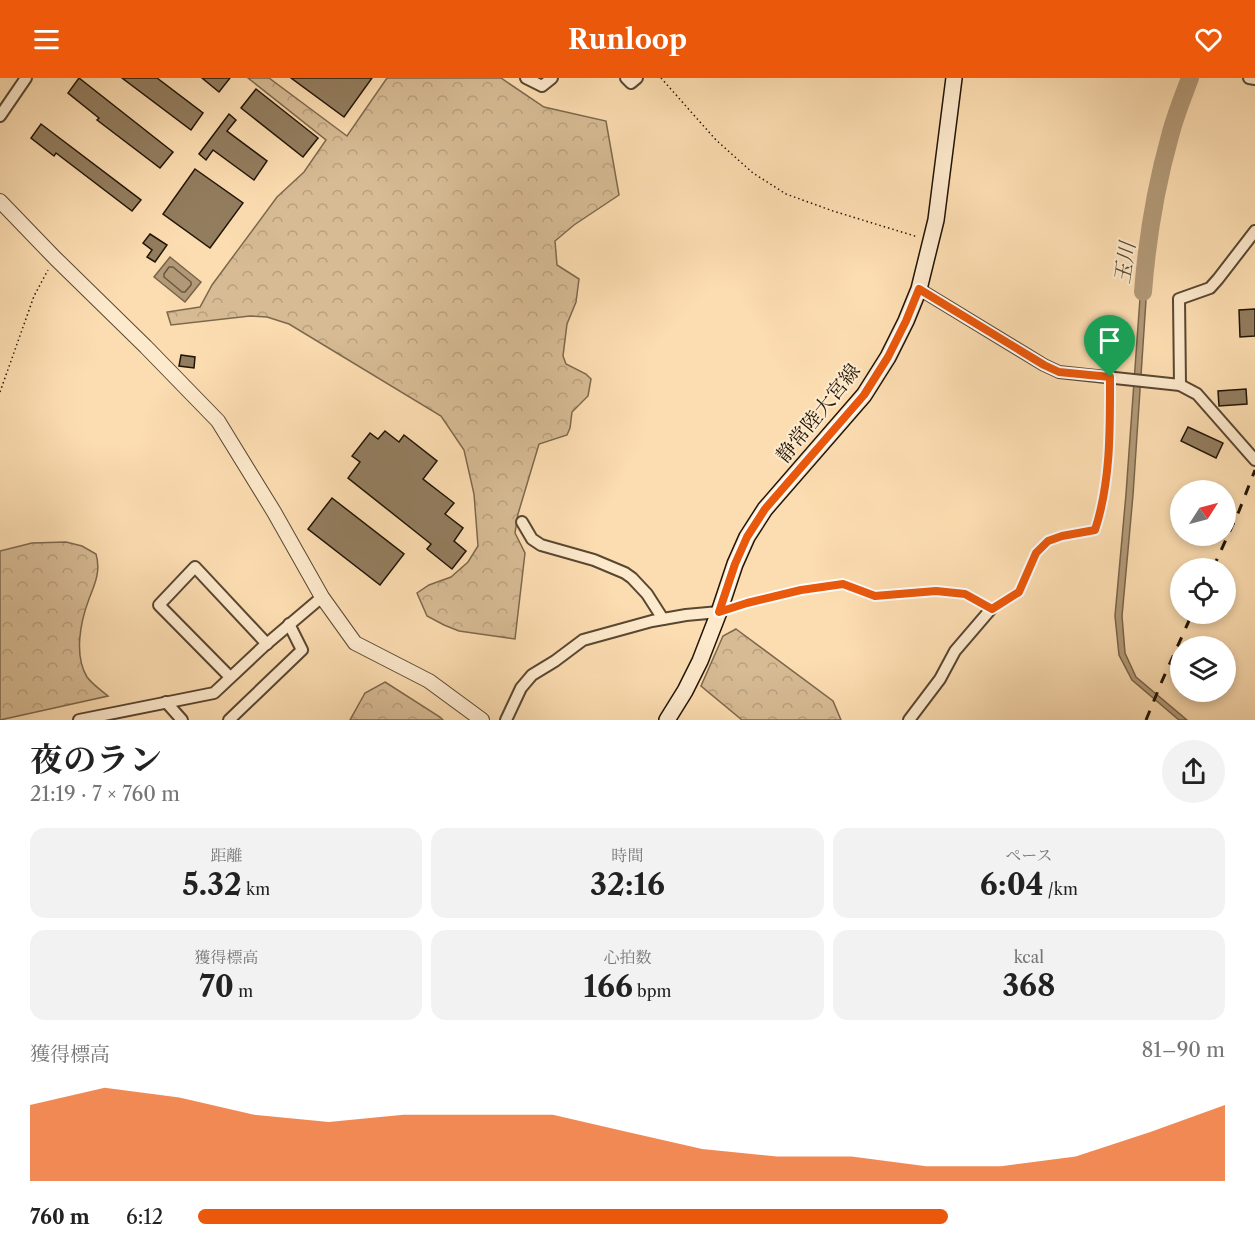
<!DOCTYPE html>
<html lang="ja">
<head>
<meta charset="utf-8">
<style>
  :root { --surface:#fff; --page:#f2f2f2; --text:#222; --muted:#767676; --accent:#ea580c }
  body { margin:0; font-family:"Libre Caslon Text","Noto Serif JP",serif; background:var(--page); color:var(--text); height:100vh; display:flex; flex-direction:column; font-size:22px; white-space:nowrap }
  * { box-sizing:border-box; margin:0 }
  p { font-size:20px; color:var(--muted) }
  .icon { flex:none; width:33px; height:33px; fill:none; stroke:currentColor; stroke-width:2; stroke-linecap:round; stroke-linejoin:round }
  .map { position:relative; height:642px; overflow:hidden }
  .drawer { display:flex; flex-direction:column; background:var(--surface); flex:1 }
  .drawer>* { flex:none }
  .needle { width:39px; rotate:54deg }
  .controls { position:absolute; left:1170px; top:402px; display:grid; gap:12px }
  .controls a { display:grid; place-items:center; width:66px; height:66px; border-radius:50%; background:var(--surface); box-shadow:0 3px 9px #0003; font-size:30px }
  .pin { position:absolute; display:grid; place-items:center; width:51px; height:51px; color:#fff; margin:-62px -26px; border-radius:50% 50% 50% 0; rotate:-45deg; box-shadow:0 0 6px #0007 }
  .pin .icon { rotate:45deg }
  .round { display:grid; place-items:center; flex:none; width:63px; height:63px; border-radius:32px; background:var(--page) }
  .head { display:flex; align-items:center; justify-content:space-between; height:102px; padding:0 30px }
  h1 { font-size:33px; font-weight:700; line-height:45px }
  .figures { display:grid; grid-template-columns:repeat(3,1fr); gap:9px; height:102px; padding:6px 30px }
  .figures div { display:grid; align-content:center; border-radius:15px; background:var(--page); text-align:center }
  .figures b { font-size:30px; font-weight:700 }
  .figures small { font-size:16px; font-weight:400 }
  .figures p { font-size:16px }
  .chart { height:168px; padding:12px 30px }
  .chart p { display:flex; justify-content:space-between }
  .chart svg { width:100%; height:108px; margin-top:6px; fill:var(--accent); opacity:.7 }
  ul { padding:0 30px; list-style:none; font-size:20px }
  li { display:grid; grid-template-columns:96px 72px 1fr; align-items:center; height:45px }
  li i { height:15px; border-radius:8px; background:var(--accent) }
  header { display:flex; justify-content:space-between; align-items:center; height:78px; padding:0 30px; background:var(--accent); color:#fff; font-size:27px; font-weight:700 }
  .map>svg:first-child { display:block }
</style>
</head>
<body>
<header><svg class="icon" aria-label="menu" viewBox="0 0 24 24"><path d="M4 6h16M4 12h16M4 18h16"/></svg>Runloop<svg class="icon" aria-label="heart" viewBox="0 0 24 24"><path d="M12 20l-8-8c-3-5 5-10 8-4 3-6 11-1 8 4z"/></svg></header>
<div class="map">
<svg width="1255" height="642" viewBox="0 0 1255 642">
  <defs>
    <pattern id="forest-crowns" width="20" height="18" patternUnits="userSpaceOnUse" patternTransform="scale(1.5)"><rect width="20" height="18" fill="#d7bb94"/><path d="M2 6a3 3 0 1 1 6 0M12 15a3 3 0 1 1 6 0" fill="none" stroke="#b8a07e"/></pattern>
  </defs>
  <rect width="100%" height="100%" fill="#fcddb1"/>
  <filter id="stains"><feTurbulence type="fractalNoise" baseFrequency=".00333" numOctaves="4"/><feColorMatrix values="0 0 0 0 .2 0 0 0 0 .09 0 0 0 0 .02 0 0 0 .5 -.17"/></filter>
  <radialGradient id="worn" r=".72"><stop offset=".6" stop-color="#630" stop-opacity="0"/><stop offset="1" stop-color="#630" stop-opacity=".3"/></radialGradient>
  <!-- forest -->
  <g fill="url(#forest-crowns)" stroke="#7c684d" stroke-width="1.5">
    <polygon points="248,0 269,0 347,58 387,0 501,0 544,29 606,43 619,117 574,147 555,163 557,187 579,201 576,224 567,246 563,278 566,286 586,296 591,301 588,318 572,334 570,350 567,357 539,366 518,436 515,455 525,475 515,561 459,553 444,547 427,538 417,515 429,507 451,499 468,484 478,468 474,416 464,372 441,338 289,246 267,239 250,238 171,247 167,234 200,229 212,207 277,119 304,94 326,62"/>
    <path d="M66,464L82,468L96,476C101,493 95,506 89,521C80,545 74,577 87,599C92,606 102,613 108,618L0,642V473L32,465Z"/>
    <polygon points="736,551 833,623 841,642 742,642 701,608 723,558"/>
    <polygon points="385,604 440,639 443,642 350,642 365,615"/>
  </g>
  <!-- water -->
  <g fill="#b29977" stroke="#78644a" stroke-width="1.5">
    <polygon points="170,179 201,204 185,224 154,199"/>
    <polygon points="1142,192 1148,192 1133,417 1122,538 1125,575 1136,599 1187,642 1179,642 1132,602 1119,577 1115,538 1126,416"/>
  </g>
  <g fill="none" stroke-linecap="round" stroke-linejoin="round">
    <!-- shore -->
    <polygon stroke="#6a573e" stroke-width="1.5" points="169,189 173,189 191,204 191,207 185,214 182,214 164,199 164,196"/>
    <!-- river -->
    <path stroke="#b29977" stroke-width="18" d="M1143,214C1147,162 1156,108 1170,58C1175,38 1183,19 1190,0"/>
  </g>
  <!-- building -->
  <g fill="#937d5f" stroke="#211506" stroke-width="1.5">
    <polygon points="79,0 173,74 160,90 97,42 99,40 68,15"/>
    <polygon points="122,0 157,0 203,35 191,52"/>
    <polygon points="202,0 230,0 219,14"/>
    <polygon points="291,0 372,0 344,39"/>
    <polygon points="256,11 318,60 303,79 241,30"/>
    <polygon points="229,36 236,42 227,53 267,83 254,102 213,72 206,82 199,76"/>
    <polygon points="41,46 141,122 132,133 56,75 54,78 31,60"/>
    <polygon points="195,91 243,125 210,170 163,136"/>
    <polygon points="150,156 167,167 155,184 147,179 152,172 143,165"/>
    <polygon points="1255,231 1255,258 1240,259 1239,232"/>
    <polygon points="181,277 195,279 194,290 179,288"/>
    <polygon points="1246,311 1247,326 1219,328 1218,313"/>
    <polygon points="1188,349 1223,365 1216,380 1181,363"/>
    <polygon points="385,353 399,364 404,357 437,383 423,401 454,425 445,436 463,450 454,463 466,473 452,491 427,471 431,466 348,400 360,384 352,378 370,355 378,361"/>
    <polygon points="332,420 404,476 380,507 308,451"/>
  </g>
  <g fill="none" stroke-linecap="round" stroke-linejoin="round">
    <defs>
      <g id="minor">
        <polyline points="526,0 542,8 552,0"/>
        <polyline points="626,0 631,5 637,0"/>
        <polyline points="1249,0 1255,1"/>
        <polyline points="0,38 26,0"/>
        <polyline points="919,211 1044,287 1059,294 1180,307 1197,316 1255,382"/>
        <polyline points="1180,307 1179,221 1210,210 1218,201 1255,153"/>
        <polyline points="522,444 532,461 541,467 594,482 625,495 632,500 647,516 663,541"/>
        <polyline points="230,599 159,527 195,489 267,566"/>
        <polyline points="166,624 182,642"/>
        <polyline points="79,642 214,615 263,569 322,519"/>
        <polyline points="229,642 302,572 289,546"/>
        <polyline points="506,642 521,610 532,597 555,583 583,562 652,543 686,537 719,534"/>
        <polyline points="909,642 940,601 955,573 991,531"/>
      </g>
      <polyline id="tertiary" points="0,123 55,180 146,269 218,343 274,434 322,519 355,565 429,603 482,642"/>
      <polyline id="secondary" points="667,642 685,613 700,583 719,534 735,486 747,459 765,431 864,317 888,279 906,243 919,211 936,142 954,0"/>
    </defs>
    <!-- minor casing -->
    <use href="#minor" stroke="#584731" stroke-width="14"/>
    <!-- tertiary casing -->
    <use href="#tertiary" stroke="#584731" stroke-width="16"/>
    <!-- secondary casing -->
    <use href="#secondary" stroke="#211506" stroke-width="18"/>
    <!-- path -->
    <g stroke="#211506" stroke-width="1.5" stroke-dasharray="1.5 3" stroke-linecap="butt">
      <polyline points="661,0 716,62 753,95 786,116 833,133 918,159"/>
      <polyline points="0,314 34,218 48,192"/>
      <path d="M1000,525L1019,514L1036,475L1048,463L1062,457L1095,452C1110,406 1110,357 1110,310"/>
      <polyline points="734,529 801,512 843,506 875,518 936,513 965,516 980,525"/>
    </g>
    <!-- minor -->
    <use href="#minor" stroke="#fde9cc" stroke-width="10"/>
    <!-- tertiary -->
    <use href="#tertiary" stroke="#fde9cc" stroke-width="14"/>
    <!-- secondary -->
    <use href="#secondary" stroke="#fde9cc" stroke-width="15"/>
    <!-- rail -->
    <g stroke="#211506" stroke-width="3" stroke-dasharray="10 10" stroke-linecap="butt">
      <polyline points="1213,490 1239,433 1255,392"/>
      <polyline points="1146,642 1162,603 1192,536"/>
    </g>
  </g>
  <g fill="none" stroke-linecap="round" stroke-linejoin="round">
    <defs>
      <path id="route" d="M919,211L1044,287L1059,294L1110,299C1110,350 1111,403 1095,452L1062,458L1048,463L1036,475L1019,514L992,531L965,516L936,513L875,518L843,506L801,512L747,525L719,534L735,486L747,459L765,431L864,317L888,279L906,243Z"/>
    </defs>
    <!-- route casing -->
    <use href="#route" stroke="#fff" stroke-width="12"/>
    <!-- route -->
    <use href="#route" stroke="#ea580c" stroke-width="8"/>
  </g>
  <g text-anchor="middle" stroke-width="4.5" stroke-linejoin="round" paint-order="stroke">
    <!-- street labels -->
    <g font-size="20" fill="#211506" stroke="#fde9cc">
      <text transform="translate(818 335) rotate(-51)" y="7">静常陸大宮線</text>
    </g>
    <!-- water labels -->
    <g font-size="21" font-style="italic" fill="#5b4a33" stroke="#fde9cc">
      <text transform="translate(1125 185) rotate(-82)" y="7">玉川</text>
    </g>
  </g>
  <rect width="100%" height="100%" filter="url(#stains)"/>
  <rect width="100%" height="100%" fill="url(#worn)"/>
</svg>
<div class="controls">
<a><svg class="needle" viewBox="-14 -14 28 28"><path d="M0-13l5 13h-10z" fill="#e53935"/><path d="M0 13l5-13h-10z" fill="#767676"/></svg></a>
<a><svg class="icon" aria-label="locate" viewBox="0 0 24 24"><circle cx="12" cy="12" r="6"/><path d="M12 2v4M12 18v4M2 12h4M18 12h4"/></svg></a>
<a><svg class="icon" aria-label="layers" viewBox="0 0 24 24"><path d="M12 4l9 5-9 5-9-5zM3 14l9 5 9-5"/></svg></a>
</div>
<div class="pin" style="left:1110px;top:299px;background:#1e9e55"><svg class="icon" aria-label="arrive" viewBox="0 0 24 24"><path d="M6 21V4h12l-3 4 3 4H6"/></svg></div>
</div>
<section class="drawer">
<div class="head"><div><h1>夜のラン</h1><p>21:19 · 7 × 760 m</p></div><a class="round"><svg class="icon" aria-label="share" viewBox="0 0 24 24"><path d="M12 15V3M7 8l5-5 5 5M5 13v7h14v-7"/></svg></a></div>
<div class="figures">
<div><p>距離</p><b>5.32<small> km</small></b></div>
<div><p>時間</p><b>32:16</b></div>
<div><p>ペース</p><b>6:04<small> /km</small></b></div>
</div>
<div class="figures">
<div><p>獲得標高</p><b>70<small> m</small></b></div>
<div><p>心拍数</p><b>166<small> bpm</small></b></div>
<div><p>kcal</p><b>368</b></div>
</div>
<div class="chart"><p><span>獲得標高</span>81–90 m</p>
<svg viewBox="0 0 160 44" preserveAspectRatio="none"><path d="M0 44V13L10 6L20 10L30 17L40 20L50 17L60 17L70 17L80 24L90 31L100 34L110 34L120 38L130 38L140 34L150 24L160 13V44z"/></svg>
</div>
<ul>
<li><b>760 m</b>6:12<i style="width:73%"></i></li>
</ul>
</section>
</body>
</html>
